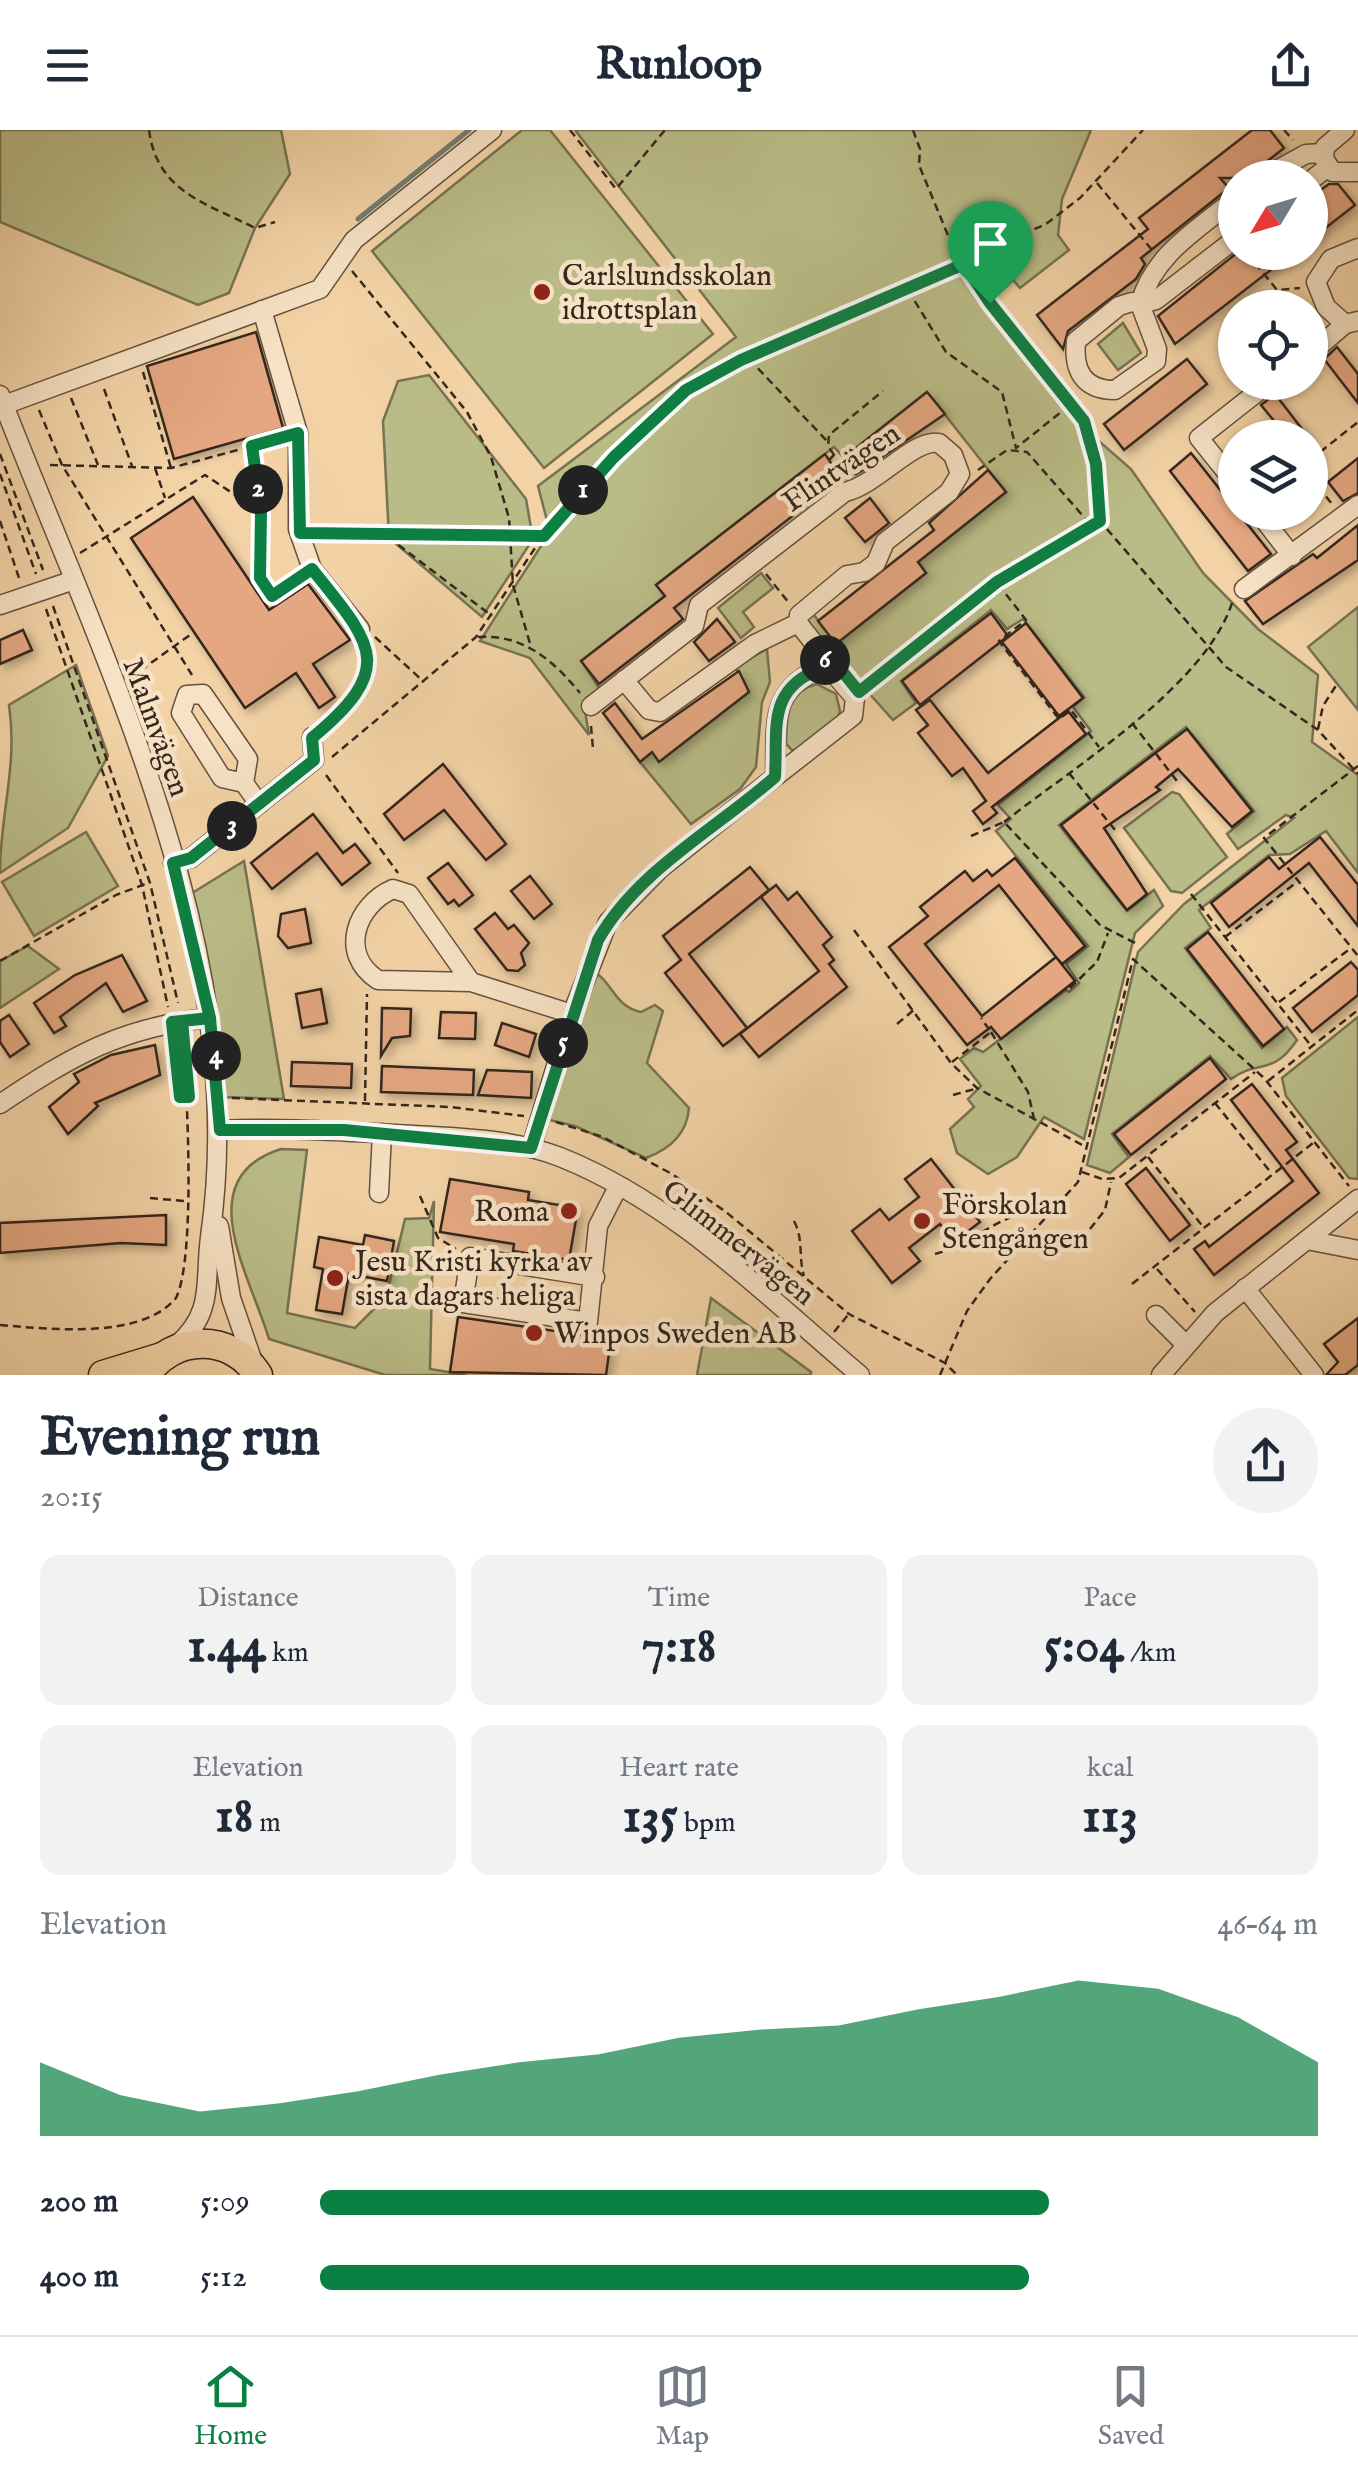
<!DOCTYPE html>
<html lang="en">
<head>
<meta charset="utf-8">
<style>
  :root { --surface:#fff; --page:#f2f2f3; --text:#1f2937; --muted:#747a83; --line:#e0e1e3; --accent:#0b8043 }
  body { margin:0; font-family:"IM FELL English",serif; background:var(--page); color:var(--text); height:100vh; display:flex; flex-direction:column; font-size:38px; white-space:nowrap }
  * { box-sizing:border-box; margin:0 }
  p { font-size:32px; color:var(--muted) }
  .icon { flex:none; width:55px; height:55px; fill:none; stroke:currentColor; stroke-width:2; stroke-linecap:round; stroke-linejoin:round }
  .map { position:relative; height:1245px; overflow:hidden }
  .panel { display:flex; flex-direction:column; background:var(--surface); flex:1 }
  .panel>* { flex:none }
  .needle { width:65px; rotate:232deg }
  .tools { position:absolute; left:1218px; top:30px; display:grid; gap:20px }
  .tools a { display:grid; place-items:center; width:110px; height:110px; border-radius:50%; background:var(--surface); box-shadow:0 2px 8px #0004; font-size:50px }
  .pin { position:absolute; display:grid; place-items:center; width:85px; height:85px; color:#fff; margin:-102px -42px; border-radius:50% 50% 50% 0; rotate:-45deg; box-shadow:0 0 10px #0007 }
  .pin .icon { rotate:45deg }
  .km { position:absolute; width:50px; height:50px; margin:-25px; border-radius:50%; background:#222; color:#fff; font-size:28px; line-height:50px; text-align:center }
  .round { display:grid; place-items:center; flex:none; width:105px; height:105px; border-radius:52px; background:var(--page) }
  .summary { display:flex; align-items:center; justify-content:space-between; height:170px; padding:0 40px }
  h1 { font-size:55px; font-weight:700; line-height:75px }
  .figures { display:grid; grid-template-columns:repeat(3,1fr); gap:15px; height:170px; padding:10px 40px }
  .figures div { display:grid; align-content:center; border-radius:20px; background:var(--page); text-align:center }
  .figures b { font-size:50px; font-weight:700 }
  .figures small { font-size:28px; font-weight:400 }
  .figures p { font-size:28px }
  .chart { height:280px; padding:20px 40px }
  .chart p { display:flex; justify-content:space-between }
  .chart svg { width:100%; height:180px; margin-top:10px; fill:var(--accent); opacity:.7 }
  ul { padding:0 40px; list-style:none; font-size:32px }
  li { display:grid; grid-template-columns:160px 120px 1fr; align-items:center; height:75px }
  li i { height:25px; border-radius:12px; background:var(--accent) }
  header { display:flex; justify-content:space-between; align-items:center; height:130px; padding:0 40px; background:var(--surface); font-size:45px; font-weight:700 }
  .menu { display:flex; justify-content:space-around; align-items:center; height:140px; border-top:2px solid var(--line); background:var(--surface); font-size:28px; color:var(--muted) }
  .menu a { display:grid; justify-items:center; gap:5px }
  .menu .on { color:var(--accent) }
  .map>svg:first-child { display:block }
</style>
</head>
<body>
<header><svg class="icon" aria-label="menu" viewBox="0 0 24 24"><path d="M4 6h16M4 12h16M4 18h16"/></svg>Runloop<svg class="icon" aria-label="share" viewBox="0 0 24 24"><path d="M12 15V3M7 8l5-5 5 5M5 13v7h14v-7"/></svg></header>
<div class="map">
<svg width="1358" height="1245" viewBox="0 0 1358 1245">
  <defs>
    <filter id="shadow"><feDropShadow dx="4.5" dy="4.5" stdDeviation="5" flood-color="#0004"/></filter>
  </defs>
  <rect width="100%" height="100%" fill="#f3d3a6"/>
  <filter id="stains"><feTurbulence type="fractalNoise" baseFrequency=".002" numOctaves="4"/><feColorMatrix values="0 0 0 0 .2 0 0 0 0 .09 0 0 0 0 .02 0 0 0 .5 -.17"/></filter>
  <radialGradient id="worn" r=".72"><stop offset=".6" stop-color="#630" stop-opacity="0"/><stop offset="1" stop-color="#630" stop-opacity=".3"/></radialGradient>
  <!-- green -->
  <g fill="#babc87" stroke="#777252" stroke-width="2.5">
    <polygon points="0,0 281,0 290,44 255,98 229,163 198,175 0,92"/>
    <polygon points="522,0 550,0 713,204 544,338 372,121"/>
    <path d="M575,0H1091L1062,69L1058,105L1069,120L1020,158L1013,150L985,176L1077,292L1131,339L1203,443L1258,499L1318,545L1312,612L1358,645V743L1326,701L1290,724L1269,725L1199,780L1211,798L1185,818L1262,918L1287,897L1297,910C1272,947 1258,929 1231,949L1210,926L1112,1004L1129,1027L1110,1043L1087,1035L1138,822L1184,774L1294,688L1286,685L1238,719L1227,704L1254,681L1186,597L1059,695L1127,781L1154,760L1163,776L1135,803L1084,1009L1044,987L1017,1027L988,1044L957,1023L950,999L974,977L968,969L981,956L960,929L974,918L983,922L1066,860L1069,862L1079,853L1066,834L1088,816L996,701L1011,689L998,675L1091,601L1073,577L1084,567L1023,489L1007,499L991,480L901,551L916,573L893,590L867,561L1037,429L1031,423L1024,426L860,556L820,517L809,502L806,488L813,484L837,513L926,443L918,432L1006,362L927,262L844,328L834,317L657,454L665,466L582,531L601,561L584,575L589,605L530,528L480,511L550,402L538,356L736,207Z"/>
    <polygon points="1123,193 1141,223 1118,240 1098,214"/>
    <polygon points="429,245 526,369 533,409 482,487 389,408 383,291 398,251"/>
    <polygon points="761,443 773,458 743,482 754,497 741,508 718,478"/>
    <polygon points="1358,477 1358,580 1308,517"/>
    <polygon points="767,519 770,552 762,572 756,637 740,659 691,694 640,632 652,622 660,631 748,563 735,537"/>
    <path d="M76,535L108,626L68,698L0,743C0,683 18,636 9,575Z"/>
    <path d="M817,554L836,564L840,581L837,590L794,622L786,614C787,587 786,562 817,554Z"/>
    <polygon points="1172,662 1179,664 1227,727 1182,763 1171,761 1124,698"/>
    <polygon points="86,702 118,756 34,806 2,752"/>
    <polygon points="244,731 284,969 220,967 184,768"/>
    <polygon points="28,816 59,839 0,878 0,831"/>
    <path d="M588,839C613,848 612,876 641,882L655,875L663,881L647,933L689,978C687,1004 670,1019 646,1028L575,996L541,988Z"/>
    <polygon points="1358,887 1358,1049 1349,1048 1286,966 1282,948"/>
    <path d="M281,1019L307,1020L287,1183L355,1198L386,1167L405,1089L429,1088L434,1071L430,1239L466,1245H385L269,1209C251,1147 188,1048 281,1019Z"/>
    <polygon points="711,1168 811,1242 811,1245 697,1245"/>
  </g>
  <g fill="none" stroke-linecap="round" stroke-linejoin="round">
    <!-- stream -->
    <polyline stroke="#727d71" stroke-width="5" points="358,89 469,0"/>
  </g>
  <!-- building -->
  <g fill="#e4a781" stroke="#34271d" stroke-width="2.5" fill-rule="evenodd" filter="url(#shadow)">
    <polygon points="1252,0 1270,0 1284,18 1246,48 1220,48 1229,58 1141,128 1145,134 1136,149 1068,201 1063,219 1037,185 1148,99 1139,88"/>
    <polygon points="1329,54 1338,54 1355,75 1310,110 1310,68"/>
    <polygon points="1238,122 1294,122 1175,214 1158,186"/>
    <polygon points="256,202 283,298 174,329 147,236"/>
    <polygon points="1337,217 1358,244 1358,273 1324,229"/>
    <polygon points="1187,229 1207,254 1124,320 1104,294"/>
    <polygon points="927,262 945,284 863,340 856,344 853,339 674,478 683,489 599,554 581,531 665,466 656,455 825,324 833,336"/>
    <polygon points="1275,264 1309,308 1255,308 1275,292 1261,275"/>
    <polygon points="1191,323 1271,424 1248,441 1170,341"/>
    <polygon points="1358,328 1358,363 1343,371 1328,352"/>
    <polygon points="988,340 1006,362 918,432 926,443 836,514 818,491 934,400 929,393"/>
    <polygon points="193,367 269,480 308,454 350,510 313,534 335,567 319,578 296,543 245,578 131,408"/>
    <polygon points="870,368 889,393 865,412 845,388"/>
    <polygon points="1358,395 1358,430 1263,494 1245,471 1313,424 1317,428"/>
    <polygon points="991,483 1008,506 920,575 902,551"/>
    <polygon points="717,489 735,512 709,531 694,512"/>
    <polygon points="1026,493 1083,568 1059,586 1002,512"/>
    <polygon points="23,500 32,520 0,534 0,510"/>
    <polygon points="739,541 749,562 659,632 652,622 640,632 603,583 615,573 642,609"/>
    <polygon points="930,570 988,643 1068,581 1086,604 992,677 997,683 983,694 973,681 986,671 963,638 952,646 918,603 928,595 916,580"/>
    <polygon points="1187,599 1252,681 1232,697 1178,639 1156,657 1160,660 1104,698 1147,764 1127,780 1061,695"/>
    <polygon points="443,634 506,714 486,730 444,680 404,710 384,684"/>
    <polygon points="313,684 343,723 355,714 370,733 342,755 317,723 272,759 251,733"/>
    <polygon points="1320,707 1358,755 1358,796 1309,733 1229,797 1211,773 1269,727 1279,739"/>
    <path d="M1015,728L1085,816L1062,834L1056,827L1075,851L1001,909L991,897L967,915L889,817L928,786L920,777L965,741L973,751L987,740L992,746ZM999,755L1056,827L982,886L925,814Z"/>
    <polygon points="448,733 473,765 459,776 454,770 448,774 428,748"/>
    <polygon points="750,737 769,760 689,824 747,898 723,916 665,843 681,830 663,806"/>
    <polygon points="530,746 552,774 534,789 511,761"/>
    <polygon points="776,755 788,770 797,762 832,807 823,815 834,830 829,834 847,857 759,927 740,904 819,841 761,767"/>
    <polygon points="305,779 311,813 288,818 278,806 281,784"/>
    <polygon points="495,783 508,799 514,795 529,813 521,823 525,835 518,841 507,840 475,799"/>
    <polygon points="1208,802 1284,899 1263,916 1187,819"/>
    <polygon points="122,825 147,871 123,882 106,853 60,887 66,896 54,903 34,873 75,845"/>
    <polygon points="1351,832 1358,840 1358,865 1312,902 1293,878"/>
    <polygon points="321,859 327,893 302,898 296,864"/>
    <polygon points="382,878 411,879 410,906 392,908 381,926"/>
    <polygon points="441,882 476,883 475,909 439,908"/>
    <polygon points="9,885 29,914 10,927 0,912 0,891"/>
    <polygon points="502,893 536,904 529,927 495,915"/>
    <polygon points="155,915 160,945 95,973 98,976 68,1004 49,977 79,952 74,944 111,925"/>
    <polygon points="1210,928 1226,949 1131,1025 1114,1004"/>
    <polygon points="292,932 352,934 351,958 291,956"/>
    <polygon points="382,936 474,940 473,965 381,962"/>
    <polygon points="487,940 532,942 531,968 478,965"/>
    <polygon points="1252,954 1297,1012 1286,1020 1319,1063 1214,1145 1194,1119 1205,1111 1209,1117 1293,1051 1231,970"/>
    <polygon points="931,1029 980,1092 954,1112 940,1094 909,1118 920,1131 892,1153 852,1101 880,1079 889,1090 919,1067 905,1049"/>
    <polygon points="1146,1038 1190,1095 1170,1111 1126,1054"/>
    <polygon points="450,1049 529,1062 528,1070 578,1078 569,1130 513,1121 514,1114 440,1102"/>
    <polygon points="166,1085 166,1115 121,1113 0,1123 0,1093"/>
    <polygon points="365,1105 394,1111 387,1151 349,1144 342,1184 316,1180 323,1139 314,1137 319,1107 363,1115"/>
    <polygon points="458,1187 611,1209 606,1245 450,1242"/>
    <polygon points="1358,1188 1358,1235 1345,1245 1326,1245 1338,1232 1324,1214"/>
  </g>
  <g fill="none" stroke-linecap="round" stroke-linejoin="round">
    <defs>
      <g id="minor">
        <polyline points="1345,0 1325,17 1324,29 1333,42 1358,42"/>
        <polyline points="1262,48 1306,24 1323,23"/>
        <polyline points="1310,51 1328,37"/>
        <path d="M1235,69C1198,99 1153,125 1140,174L1156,170L1235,109"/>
        <polyline points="1358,118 1331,129 1316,152 1326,177 1345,194 1358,191"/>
        <path d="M1132,172L1140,174L1157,219L1156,231L1115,260C1083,260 1073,240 1076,211L1119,176Z"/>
        <polyline points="262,180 298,303 298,399 312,439 360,499"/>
        <polyline points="1310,224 1345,194"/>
        <path d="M0,265C101,527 252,819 210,1107C204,1154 215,1182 176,1216"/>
        <polyline points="4,275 320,159 354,110 492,0"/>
        <polyline points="1235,353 1199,308 1270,252"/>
        <polyline points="1258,382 1292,426"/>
        <polyline points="1244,459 1358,375"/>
        <polyline points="0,475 74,450"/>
        <polyline points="624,550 649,580 660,582 755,514 798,493"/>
        <path d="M591,576L694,496L699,475L845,362C877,355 914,308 939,313L953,325L960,344L949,362L885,412L876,433L864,442L847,445L799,485L798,493L813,512L822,537"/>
        <polyline points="244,653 248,629 203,564 187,565 181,583 222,648 244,653 259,674"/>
        <polyline points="173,733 191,728 314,630 312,607"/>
        <path d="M471,852L409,764L393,759C356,775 338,824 378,850L471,852L572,884"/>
        <path d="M0,974C72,926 121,897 209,888"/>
        <path d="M220,1000C279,997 336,1001 395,1004C449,1007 508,1007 560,1027C676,1073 766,1166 860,1245"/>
        <path d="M531,1018L572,884L608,792L661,738L775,647C777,611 768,573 801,549C811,542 818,537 830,539L855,568L853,586L775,647"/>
        <polyline points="379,1063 382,1003"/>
        <polyline points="219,1096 231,1168 254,1235"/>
        <polyline points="1307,1110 1358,1120"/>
        <polyline points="595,1147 470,1127 463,1173 588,1192 598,1096 618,1057"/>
        <polyline points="1245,1158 1314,1245"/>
        <polyline points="1156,1185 1185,1214"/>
        <polyline points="1161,1245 1215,1183 1358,1069"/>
      </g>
      <g id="highway">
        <polyline points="103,1245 162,1227"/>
        <path d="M146,1245C172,1204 232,1203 258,1245"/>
      </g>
    </defs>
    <!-- minor casing -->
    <use href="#minor" stroke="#64523f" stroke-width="21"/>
    <!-- highway casing -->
    <use href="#highway" stroke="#34271d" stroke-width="31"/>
    <!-- path -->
    <g stroke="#34271d" stroke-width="2.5" stroke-dasharray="8 5" stroke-linecap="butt">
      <path d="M149,0C157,62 206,73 255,98L275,92"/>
      <polyline points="570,0 616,59 665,0"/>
      <polyline points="913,0 920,19 919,35 954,120 1083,291 1096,334 1100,391 1226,537 1318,600 1358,644"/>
      <polyline points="1284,0 1293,10"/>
      <polyline points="1097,53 1152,120"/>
      <polyline points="1247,123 1277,160 1300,158"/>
      <polyline points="352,141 467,282 491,327 509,388 513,455 531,517"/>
      <polyline points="908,160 946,222 1002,262 1016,318 1071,274"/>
      <polyline points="749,229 827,311"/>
      <polyline points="143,242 171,338"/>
      <polyline points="104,259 132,336"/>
      <polyline points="71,268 98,335"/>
      <polyline points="39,280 62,335 192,545"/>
      <polyline points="252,316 261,382 260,449 272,466 299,448"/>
      <polyline points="0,324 43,440"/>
      <polyline points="834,325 828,316 829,305 883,261"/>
      <polyline points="829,330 834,325 847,342"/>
      <polyline points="1310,330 1358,292"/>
      <polyline points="50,335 171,338 282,308"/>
      <polyline points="155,338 165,368"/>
      <polyline points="978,340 1007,320 1027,322 1090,394"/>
      <polyline points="0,344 36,444"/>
      <polyline points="1310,346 1332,374"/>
      <polyline points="0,391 20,451"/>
      <polyline points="320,404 542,406"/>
      <polyline points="388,407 492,486"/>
      <polyline points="80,423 205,345 261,382 281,359"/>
      <polyline points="766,444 789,473"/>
      <polyline points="998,454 1026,490 999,511 1059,589 1071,580 1099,617"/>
      <polyline points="53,476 150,753 178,873"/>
      <polyline points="46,479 142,755 168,877"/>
      <polyline points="375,507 424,552"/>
      <path d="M478,507C523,504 553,530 580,563"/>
      <polyline points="130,548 194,502"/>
      <polyline points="866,554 997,453 1100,391"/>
      <polyline points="1132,593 1177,651"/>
      <polyline points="591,596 593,619"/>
      <polyline points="325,597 352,574 367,516"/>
      <polyline points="1318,599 1323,576 1337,554"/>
      <polyline points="332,627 476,507 543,406 614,327 686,261 741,230 1046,94 1080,68 1143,0"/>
      <polyline points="1358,636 1264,708 1358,826"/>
      <polyline points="1069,643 1115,700"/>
      <polyline points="326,645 398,743"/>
      <path d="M1004,692C1074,637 1208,554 1233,470"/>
      <polyline points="971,706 1004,692 1100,795 1137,814"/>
      <polyline points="1191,764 1312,917"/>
      <polyline points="854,800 951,933 977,958 1086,1017"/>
      <polyline points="1225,807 1297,752"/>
      <polyline points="0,831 116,765 148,753"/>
      <polyline points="1070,858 1097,832 1108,803"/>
      <polyline points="1279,872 1351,818"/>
      <polyline points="897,894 915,879"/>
      <polyline points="991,902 1028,962 1034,989"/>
      <polyline points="173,910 180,967 199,967"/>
      <polyline points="952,932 991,902 981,888"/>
      <polyline points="1268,951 1358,880"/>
      <polyline points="953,965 975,959"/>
      <polyline points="232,968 450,977 524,986"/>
      <polyline points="365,971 367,864"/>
      <polyline points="1215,973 1272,1044"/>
      <polyline points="556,992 603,1007 672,1044 726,1082 849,1184 945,1233 957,1245"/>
      <polyline points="1148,1027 1204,1098"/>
      <polyline points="1082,1042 1102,1049 1119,1048 1255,942"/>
      <polyline points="420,1066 438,1108 456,1119"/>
      <polyline points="150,1068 184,1071"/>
      <path d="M794,1091C804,1110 798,1126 804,1146"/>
      <polyline points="1090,1099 1105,1080 1111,1052"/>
      <path d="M935,1124C976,1113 1006,1077 1050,1080"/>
      <polyline points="1157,1139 1195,1182"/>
      <polyline points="1132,1154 1313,1013"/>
      <path d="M0,1195C49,1199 141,1210 176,1168C196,1127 187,961 183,911"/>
      <polyline points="834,1202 848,1185"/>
      <polyline points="940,1245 967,1181 990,1149 1078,1052 1133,829 1264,948 1349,1056"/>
    </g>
    <!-- minor -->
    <use href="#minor" stroke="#f7e2c5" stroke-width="18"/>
    <!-- highway -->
    <use href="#highway" stroke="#f3d3a6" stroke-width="28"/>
  </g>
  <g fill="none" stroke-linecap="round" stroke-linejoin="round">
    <defs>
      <path id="route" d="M990,173L964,134L741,230L686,260L614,327L544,406L300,403L298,303L252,316L261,382L260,448L272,466L312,439C372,514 398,537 312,608L314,630L191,728L173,733L210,888L182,891L189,967H180L172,892L210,888L220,1000H344L531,1018L598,810C637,741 716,699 775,647C778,598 766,559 822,538L823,530L838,536L859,562L997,452L1100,391L1096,334L1084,291L990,173"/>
    </defs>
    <!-- route casing -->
    <use href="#route" stroke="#fff" stroke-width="20"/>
    <!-- route -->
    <use href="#route" stroke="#0b8043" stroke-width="12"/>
  </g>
  <!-- markers -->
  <g fill="#8f2418" stroke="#f7e2c5" stroke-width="4">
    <circle cx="542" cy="162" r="10"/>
    <circle cx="569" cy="1081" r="10"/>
    <circle cx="922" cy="1091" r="10"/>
    <circle cx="335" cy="1148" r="10"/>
    <circle cx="534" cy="1203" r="10"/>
  </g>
  <g text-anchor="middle" stroke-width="9" stroke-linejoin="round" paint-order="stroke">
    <!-- poi labels -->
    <g font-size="30" fill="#34271d" stroke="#f7e2c5" text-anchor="start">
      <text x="562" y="155">Carlslundsskolan<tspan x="562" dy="34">idrottsplan</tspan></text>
      <text x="942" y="1084">Förskolan<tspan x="942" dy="34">Stengången</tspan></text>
      <text x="549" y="1091" text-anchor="end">Roma</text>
      <text x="355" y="1141">Jesu Kristi kyrka av<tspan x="355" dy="34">sista dagars heliga</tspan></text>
      <text x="554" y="1213">Winpos Sweden AB</text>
    </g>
    <!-- street labels -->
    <g font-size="30" fill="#34271d" stroke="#f7e2c5">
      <text transform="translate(841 337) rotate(-34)" y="10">Flintvägen</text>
      <text transform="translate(157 597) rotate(70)" y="10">Malmvägen</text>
      <text transform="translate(739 1112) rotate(38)" y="10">Glimmervägen</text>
    </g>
  </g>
  <rect width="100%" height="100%" filter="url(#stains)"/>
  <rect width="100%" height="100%" fill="url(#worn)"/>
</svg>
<div class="tools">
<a><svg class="needle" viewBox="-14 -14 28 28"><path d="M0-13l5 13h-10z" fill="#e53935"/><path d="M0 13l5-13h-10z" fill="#747a83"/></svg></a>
<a><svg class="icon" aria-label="locate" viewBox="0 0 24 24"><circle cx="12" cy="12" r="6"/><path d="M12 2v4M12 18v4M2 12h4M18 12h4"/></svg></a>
<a><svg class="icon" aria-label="layers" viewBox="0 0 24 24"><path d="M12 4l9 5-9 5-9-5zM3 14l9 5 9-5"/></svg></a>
</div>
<div class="pin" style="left:990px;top:173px;background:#1e9e55"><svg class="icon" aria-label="arrive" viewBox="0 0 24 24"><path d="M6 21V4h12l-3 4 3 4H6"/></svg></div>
<b class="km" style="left:583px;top:360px">1</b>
<b class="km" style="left:258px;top:359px">2</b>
<b class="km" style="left:232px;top:696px">3</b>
<b class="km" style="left:216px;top:926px">4</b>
<b class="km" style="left:563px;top:913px">5</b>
<b class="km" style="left:825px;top:530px">6</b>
</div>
<section class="panel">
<div class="summary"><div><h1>Evening run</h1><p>20:15</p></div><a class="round"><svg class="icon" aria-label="share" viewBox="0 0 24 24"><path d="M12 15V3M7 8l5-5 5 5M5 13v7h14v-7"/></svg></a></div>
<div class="figures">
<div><p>Distance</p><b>1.44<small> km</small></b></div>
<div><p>Time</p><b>7:18</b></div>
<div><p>Pace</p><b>5:04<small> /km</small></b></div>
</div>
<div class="figures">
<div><p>Elevation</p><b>18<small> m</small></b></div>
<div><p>Heart rate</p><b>135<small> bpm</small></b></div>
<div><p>kcal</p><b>113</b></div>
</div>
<div class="chart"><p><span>Elevation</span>46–64 m</p>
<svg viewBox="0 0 160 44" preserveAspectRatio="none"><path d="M0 44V26L10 34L20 38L30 36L40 33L50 29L60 26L70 24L80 20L90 18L100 17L110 13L120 10L130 6L140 8L150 15L160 26V44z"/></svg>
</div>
<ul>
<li><b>200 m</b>5:09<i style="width:73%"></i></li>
<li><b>400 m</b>5:12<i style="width:71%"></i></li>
</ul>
</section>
<nav class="menu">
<a class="on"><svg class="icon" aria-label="home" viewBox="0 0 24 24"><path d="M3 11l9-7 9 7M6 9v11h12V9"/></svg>Home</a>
<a><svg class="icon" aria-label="map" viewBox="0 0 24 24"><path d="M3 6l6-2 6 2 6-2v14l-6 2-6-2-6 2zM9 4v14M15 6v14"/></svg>Map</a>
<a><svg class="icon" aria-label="saved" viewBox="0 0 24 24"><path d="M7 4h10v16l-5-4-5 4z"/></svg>Saved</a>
</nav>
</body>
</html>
